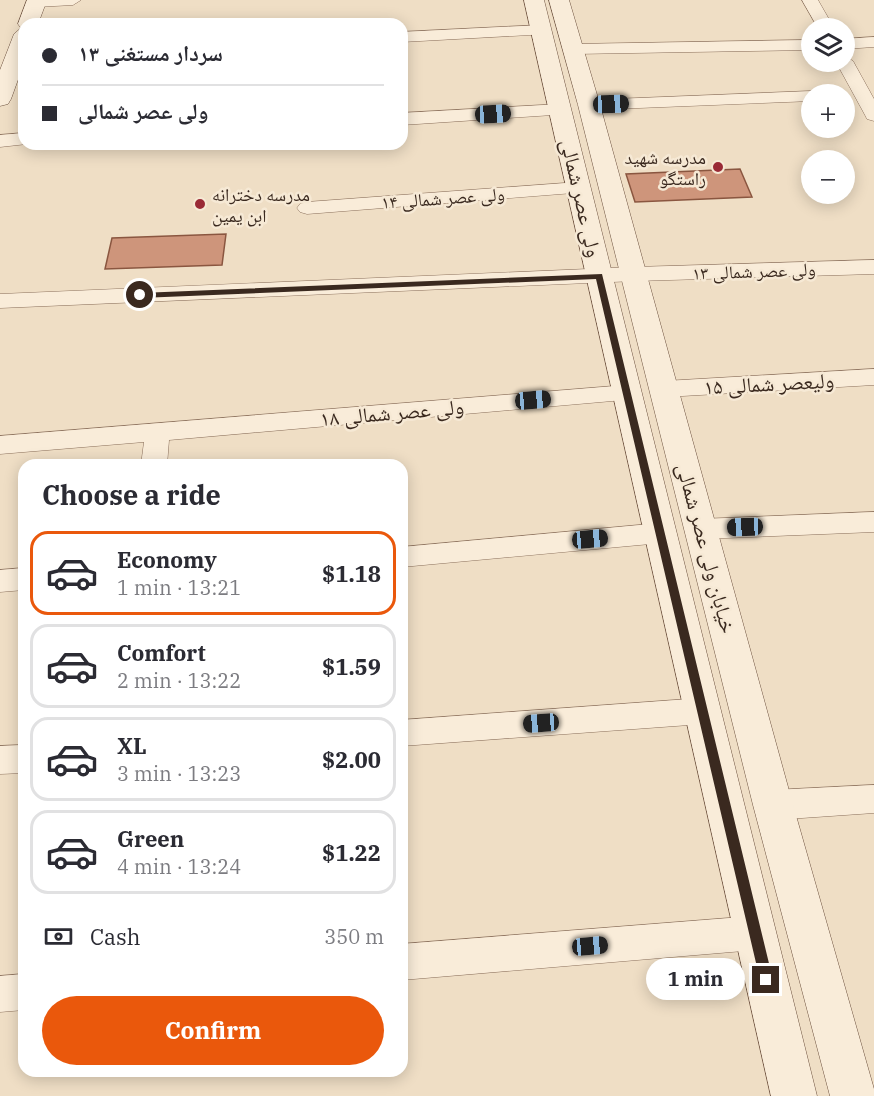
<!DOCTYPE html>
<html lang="en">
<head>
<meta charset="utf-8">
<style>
	:root { --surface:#fff; --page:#f2f2f3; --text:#2b2b33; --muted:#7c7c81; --line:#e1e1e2; --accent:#ea580c }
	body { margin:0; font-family:"IBM Plex Serif","Noto Naskh Arabic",serif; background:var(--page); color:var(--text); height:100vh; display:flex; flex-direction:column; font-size:22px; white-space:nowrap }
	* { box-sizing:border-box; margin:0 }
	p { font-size:20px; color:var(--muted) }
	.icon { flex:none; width:33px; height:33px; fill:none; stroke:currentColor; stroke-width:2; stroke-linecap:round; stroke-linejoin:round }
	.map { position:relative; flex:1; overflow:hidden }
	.side { position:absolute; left:18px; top:459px; width:390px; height:618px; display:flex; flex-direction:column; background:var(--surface); border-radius:18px; box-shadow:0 3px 15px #0003 }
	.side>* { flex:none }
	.hud { position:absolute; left:18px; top:18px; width:390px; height:132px; border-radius:18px; box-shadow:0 3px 15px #0003; display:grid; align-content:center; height:132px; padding:0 24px; background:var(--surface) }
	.fabs { position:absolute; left:801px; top:18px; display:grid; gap:12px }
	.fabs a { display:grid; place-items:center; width:54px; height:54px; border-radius:50%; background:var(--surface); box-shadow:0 3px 15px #0003; font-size:30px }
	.end { position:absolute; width:27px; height:27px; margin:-14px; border:8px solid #3a291f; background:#fff; box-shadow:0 0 0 3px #fff }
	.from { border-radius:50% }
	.bubble { position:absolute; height:42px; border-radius:21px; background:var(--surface); box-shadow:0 3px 15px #0003; font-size:20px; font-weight:700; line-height:42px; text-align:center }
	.car { position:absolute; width:18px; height:36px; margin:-18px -9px; border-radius:8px; box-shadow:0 0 4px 2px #0007; background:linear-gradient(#222 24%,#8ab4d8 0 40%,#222 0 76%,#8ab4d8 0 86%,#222 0) }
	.hud b { display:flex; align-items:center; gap:21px; height:57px; font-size:22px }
	.hud b+b { border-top:2px solid var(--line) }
	.hud i { width:15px; height:15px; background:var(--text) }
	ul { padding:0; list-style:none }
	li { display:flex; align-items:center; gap:18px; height:84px; margin:0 12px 9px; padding:0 12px; border:3px solid var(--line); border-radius:18px }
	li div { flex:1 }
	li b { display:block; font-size:22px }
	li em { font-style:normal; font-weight:700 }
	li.active { border-color:var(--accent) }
	li>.icon { width:54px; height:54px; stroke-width:1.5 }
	h2 { padding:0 24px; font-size:27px; line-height:72px }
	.pay { display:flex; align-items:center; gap:15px; height:66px; padding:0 24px; font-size:22px }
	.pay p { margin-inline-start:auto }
	.cta { display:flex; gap:12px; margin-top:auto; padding:12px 24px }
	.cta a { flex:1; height:69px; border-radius:36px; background:var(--accent); color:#fff; font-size:24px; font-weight:700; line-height:69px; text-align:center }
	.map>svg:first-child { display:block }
	.building { fill:#ce957b; stroke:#8a5640; stroke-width:1.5 }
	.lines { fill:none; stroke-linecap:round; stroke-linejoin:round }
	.street-casing { stroke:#8a6f5b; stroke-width:1 }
	.secondary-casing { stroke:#6c503e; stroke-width:1 }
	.street { fill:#f9ecd9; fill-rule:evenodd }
	.secondary { fill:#f9ecd9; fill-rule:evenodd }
	.route { fill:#3a291f }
	.poi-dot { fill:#9a2a36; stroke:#f6e9d5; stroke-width:2 }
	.labels { text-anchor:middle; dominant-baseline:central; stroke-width:5; stroke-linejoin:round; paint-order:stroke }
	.far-poi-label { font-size:18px; fill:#3a291f; stroke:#f6e9d5; text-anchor:end }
	.far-street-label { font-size:18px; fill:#3a291f; stroke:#f6e9d5 }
	.street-label { font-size:21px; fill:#3a291f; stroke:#f6e9d5 }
</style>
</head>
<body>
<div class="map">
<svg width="874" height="1096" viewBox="0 0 874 1096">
	<rect width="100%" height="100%" fill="#efdec5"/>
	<path class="building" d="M740 169 752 197 635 202 626 174Z
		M226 234 222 265 105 269 112 238Z"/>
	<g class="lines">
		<g class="street-casing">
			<path id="street" d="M29 0H81L73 5 36 7 30 5Z
				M802 0H818L834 28H818Z
				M542 25 550 30 548 34 402 42V32Z
				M874 37V47L844 49V39Z
				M812 40V50L574 54 568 53 565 49 568 45 574 44Z
				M844 56 853 61 874 99V121L867 119 865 115 836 62H844Z
				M812 91 820 94H812V101L589 110 583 109 580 105 583 101 589 100Z
				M561 104 568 106 570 110 568 114 402 125V113Z
				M24 133V144H27L0 147V135Z
				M579 182 586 184 589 188 586 192 307 214 300 212 297 208 300 204 307 202Z
				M874 260V274L635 281 0 308V294L635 267Z
				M874 369V385L665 397 657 395 653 389 657 383 665 381Z
				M627 385 635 387 639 393 635 399 169 440 167 465H141L144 442 0 454V436Z
				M874 512V532L701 539 692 536 688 529 692 522 701 519Z
				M661 523 670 526 674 533 670 540 661 543 402 567V547Z
				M24 568V590L0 592V570Z
				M703 698 714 702 718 711 714 720 703 724 402 746V720Z
				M24 745V773L0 774V746Z
				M874 785V813L773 820 762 815 757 805 762 795 773 790Z
				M755 916 767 921 772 933 767 945 755 950 402 980V944Z
				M24 974V1010L0 1012V976Z"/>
		</g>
		<g class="secondary-casing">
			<path id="secondary" d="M27 0H47L38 24H24V63L11 99 8 104 0 106V70L14 34 21 28 18 24Z
				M524 0H544L817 1096H771Z
				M549 0H569L600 105 793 805 874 1089V1096H830L753 805 578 105Z"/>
		</g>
		<use href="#street" class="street"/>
		<use href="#secondary" class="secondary"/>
	</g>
	<path class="route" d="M602 274 773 980 771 984 766 986 762 984 760 980 596 279 140 298 136 295 140 293Z"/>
	<g class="poi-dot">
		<circle cx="718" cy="167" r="6"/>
		<circle cx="200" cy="204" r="6"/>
	</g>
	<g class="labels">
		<g class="far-poi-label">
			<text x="706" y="157">مدرسه شهید<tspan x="706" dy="21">راستگو</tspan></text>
			<text x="212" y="194" text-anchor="start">مدرسه دخترانه<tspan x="212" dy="21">ابن یمین</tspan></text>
		</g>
		<g class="far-street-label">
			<text transform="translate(443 198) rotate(-4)">ولی عصر شمالی ۱۴</text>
			<text transform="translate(754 271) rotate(-2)">ولی عصر شمالی ۱۳</text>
		</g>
		<g class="street-label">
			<text transform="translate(582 198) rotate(77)">ولی عصر شمالی</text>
			<text transform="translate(769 383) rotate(-3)">ولیعصر شمالی ۱۵</text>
			<text transform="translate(392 412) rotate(-5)">ولی عصر شمالی ۱۸</text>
			<text transform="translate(707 548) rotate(75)">خیابان ولی عصر شمالی</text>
		</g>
	</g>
</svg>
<div class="fabs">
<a><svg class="icon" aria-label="layers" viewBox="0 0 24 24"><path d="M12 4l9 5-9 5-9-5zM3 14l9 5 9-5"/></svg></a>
<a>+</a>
<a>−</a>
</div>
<i class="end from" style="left:140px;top:295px"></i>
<i class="end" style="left:766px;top:980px"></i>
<div class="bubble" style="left:646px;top:958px;width:99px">1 min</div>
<i class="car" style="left:611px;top:104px;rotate:88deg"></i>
<i class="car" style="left:493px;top:114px;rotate:87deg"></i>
<i class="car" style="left:533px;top:400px;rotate:85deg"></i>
<i class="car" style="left:745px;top:527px;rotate:268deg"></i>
<i class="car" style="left:590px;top:539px;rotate:85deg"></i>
<i class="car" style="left:541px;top:723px;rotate:266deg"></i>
<i class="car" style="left:590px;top:946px;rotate:85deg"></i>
<div class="hud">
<b><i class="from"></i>سردار مستغنی ۱۳</b>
<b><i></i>ولی عصر شمالی</b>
</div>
<section class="side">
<h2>Choose a ride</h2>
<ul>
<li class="active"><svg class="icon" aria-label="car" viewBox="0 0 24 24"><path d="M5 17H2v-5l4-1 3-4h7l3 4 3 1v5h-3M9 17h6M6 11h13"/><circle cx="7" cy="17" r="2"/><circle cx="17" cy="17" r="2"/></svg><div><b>Economy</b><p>1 min · 13:21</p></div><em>$1.18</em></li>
<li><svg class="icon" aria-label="car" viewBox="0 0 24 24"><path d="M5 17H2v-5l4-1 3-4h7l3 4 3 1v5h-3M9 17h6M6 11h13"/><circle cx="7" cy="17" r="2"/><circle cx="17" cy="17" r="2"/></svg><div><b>Comfort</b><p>2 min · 13:22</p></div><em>$1.59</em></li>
<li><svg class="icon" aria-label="car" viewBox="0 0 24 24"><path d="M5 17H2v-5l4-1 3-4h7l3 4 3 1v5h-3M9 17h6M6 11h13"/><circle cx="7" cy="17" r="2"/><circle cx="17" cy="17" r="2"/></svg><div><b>XL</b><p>3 min · 13:23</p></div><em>$2.00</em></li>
<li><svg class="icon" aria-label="car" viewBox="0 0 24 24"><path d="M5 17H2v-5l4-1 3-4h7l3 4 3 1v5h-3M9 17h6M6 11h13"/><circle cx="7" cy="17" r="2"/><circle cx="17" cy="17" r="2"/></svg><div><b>Green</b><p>4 min · 13:24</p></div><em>$1.22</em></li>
</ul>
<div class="pay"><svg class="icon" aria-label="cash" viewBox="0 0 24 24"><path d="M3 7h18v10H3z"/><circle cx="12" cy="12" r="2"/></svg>Cash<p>350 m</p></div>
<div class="cta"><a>Confirm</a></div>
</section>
</div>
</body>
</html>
